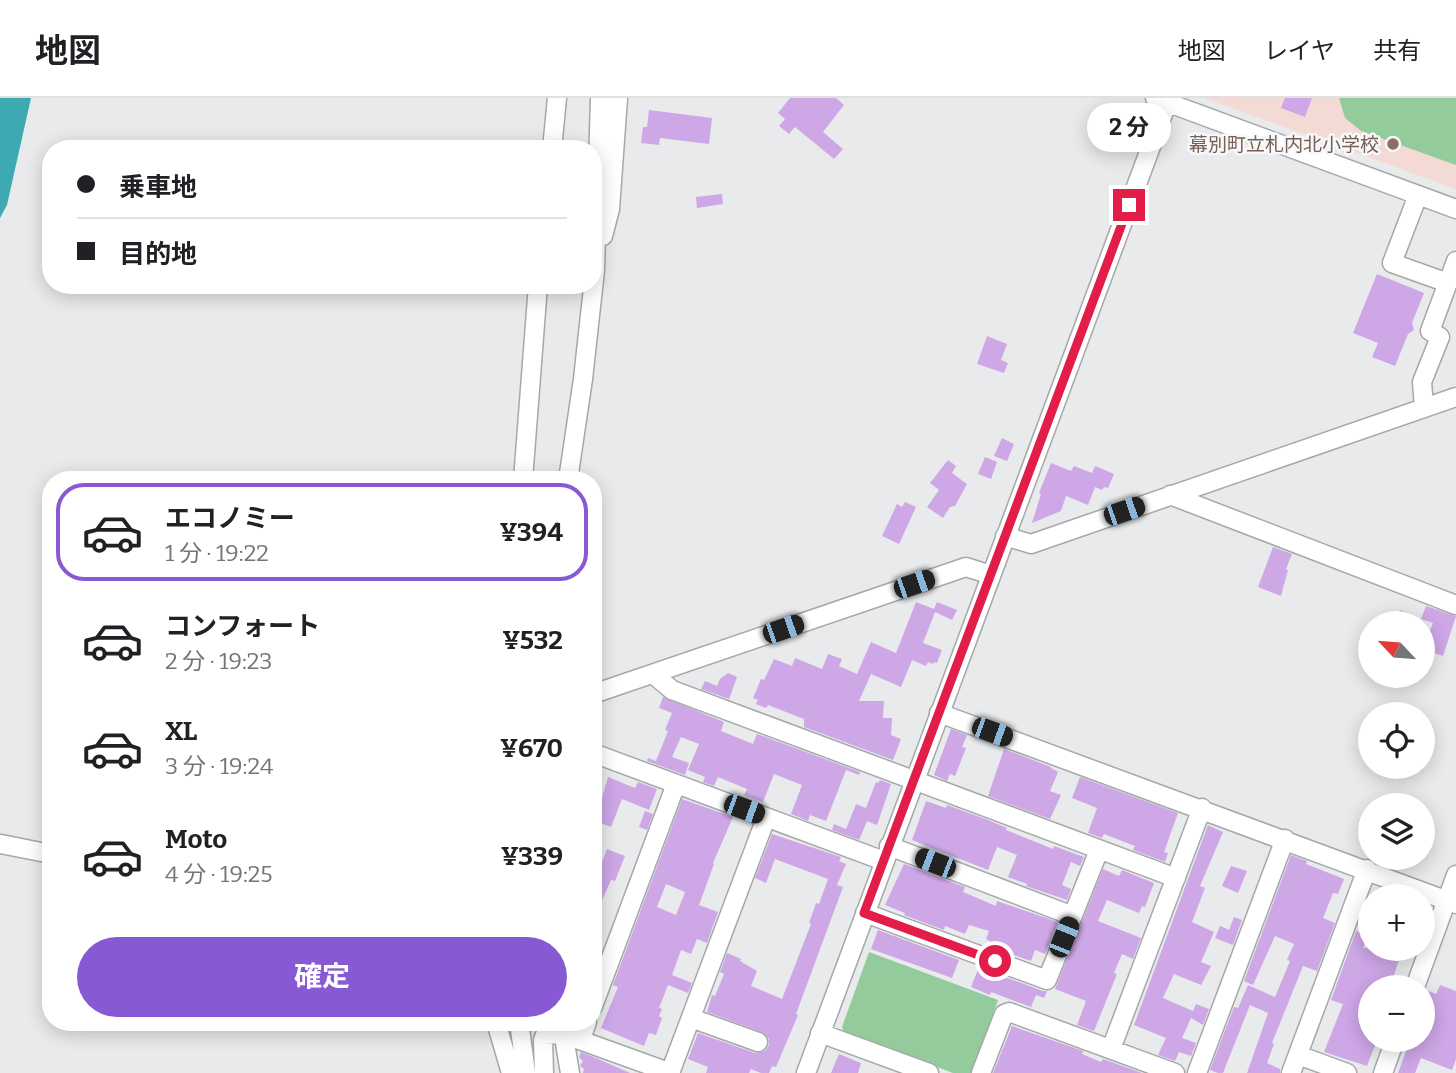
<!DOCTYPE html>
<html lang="ja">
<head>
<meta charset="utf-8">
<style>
	:root { --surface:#fff; --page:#f2f2f2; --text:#202124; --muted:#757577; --line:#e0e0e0; --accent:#8759d3 }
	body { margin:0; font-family:Bitter,"Noto Sans JP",serif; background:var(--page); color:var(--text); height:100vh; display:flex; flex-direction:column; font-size:26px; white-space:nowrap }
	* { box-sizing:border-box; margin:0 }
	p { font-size:23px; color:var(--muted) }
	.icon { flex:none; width:38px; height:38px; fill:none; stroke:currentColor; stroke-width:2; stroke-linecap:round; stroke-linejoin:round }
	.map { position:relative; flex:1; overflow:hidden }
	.drawer { position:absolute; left:42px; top:373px; width:560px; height:560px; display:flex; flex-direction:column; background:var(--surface); border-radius:28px; box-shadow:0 4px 18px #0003 }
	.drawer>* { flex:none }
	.banner { position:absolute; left:42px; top:42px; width:560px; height:154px; border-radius:28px; box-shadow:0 4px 18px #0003; display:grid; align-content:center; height:154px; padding:0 35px; background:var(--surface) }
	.needle { width:46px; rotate:296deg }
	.buttons { position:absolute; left:1358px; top:513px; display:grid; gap:14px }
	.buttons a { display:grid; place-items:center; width:77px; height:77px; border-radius:50%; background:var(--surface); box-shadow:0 4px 18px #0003; font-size:35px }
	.end { position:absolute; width:32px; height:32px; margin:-16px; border:9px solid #e11d48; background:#fff; box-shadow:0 0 0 4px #fff }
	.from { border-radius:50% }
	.bubble { position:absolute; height:49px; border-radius:24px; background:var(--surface); box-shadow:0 4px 18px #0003; font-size:23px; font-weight:700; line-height:49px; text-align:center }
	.car { position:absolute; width:21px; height:42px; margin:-21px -10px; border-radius:9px; box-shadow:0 0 5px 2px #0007; background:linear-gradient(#222 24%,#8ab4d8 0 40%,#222 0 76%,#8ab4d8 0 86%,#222 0) }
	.banner b { display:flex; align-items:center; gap:24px; height:66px; font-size:26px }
	.banner b+b { border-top:2px solid var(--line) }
	.banner i { width:18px; height:18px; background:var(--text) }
	ul { padding:12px 0 0; list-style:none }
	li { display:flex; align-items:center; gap:21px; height:98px; margin:0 14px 10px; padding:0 21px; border:4px solid transparent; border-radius:28px }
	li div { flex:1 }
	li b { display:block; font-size:26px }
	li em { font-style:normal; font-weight:700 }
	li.on { border-color:var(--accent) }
	li>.icon { width:63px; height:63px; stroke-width:1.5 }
	.action { display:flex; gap:14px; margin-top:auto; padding:14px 35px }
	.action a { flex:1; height:80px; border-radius:42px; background:var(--accent); color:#fff; font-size:28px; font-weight:700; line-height:80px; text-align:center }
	header { display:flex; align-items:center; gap:42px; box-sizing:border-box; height:98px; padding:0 35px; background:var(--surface); border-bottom:2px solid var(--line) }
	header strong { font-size:33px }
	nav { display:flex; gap:38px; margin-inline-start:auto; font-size:24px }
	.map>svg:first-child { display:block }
	.education { fill:#f4dad4 }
	.green { fill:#94cb9d }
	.water { fill:#3da9b3 }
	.building { fill:#cea7e7; fill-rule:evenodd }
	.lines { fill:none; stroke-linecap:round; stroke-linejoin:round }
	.minor-casing { stroke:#a5a7a8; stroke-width:21 }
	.minor { stroke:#fff; stroke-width:18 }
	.route { stroke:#e11d48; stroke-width:9 }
	.education-dot { fill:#8d6e63; stroke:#f6f8f9; stroke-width:2.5 }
	.labels { text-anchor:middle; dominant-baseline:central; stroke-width:5; stroke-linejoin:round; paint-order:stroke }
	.education-label { font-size:19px; fill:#785e54; stroke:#f6f8f9; text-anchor:end }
</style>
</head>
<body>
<header>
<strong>地図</strong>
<nav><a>地図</a><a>レイヤ</a><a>共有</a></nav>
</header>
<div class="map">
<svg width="1456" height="975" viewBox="0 0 1456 975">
	<rect width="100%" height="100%" fill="#e9eaec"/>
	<path class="education" d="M1204 0H1456V91Z"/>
	<path class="green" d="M1339 0H1456V67L1361 33 1345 20Z
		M869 854 998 902 972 975H953L844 934 842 929Z"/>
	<path class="water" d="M0 0H31L7 107 0 120Z"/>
	<path class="building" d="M790 0H836L844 7 823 34 843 51 834 61 795 29 789 36 779 28 785 21 778 15Z
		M1285 0H1312L1305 19 1281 10Z
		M649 12 712 20 709 46 660 40 659 47 641 45 643 29H647Z
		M722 96 723 106 697 110 696 99Z
		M1377 176 1424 195 1412 225 1414 232 1408 236 1395 268 1372 259 1378 245 1353 235Z
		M987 238 1007 246 1001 262 1008 265 1004 275 977 266Z
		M1002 340 1014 346 1007 363 994 358Z
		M985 359 997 364 991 381 978 376Z
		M948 362 956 368 952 375 967 386 955 408 950 409 943 420 927 409 939 392 930 385Z
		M1051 365 1071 373 1074 368 1092 375 1095 368 1114 376 1108 390 1104 389 1102 392 1095 389 1088 407 1066 398 1061 413 1032 425 1041 396 1039 395Z
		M905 404 916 409 899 446 882 438 897 406 902 409Z
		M1273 449 1292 456 1286 471 1288 472 1281 498 1258 489Z
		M916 504 934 511 937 504 957 512 952 522 935 514 923 545 942 552 937 565 934 564 933 566 928 564 926 568 912 562 901 589 871 576 859 603H884L883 620H892L891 637 901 641 893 662 804 629V621L768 607 766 610 756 606 758 602 753 600 761 581 764 582 774 561 792 568 795 560 822 571 828 556 842 561 839 568 857 576 871 544 896 555Z
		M1426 508 1456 518 1443 558 1423 551 1433 525 1421 521Z
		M1400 512 1412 516 1408 525H1395Z
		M728 575 737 579 729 601 701 591 705 583 717 588 720 581Z
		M663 599 724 624 721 633 753 646 757 636 860 674 859 677 846 672 826 723 810 717 808 723 791 716 802 687 774 676 763 704 744 697 747 691 718 679 714 688 703 684 705 679 688 672 699 646 681 639 672 659 689 665 685 677 647 663 648 660 656 663 668 633 665 632 672 615 659 610Z
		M951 631 967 637 962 649 966 650 955 678 950 676 947 683 934 677Z
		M1004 651 1051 669V670L1058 674 1050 693 1061 697 1050 721 988 698Z
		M608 679 635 690 638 684 657 691 649 712 622 701 611 729 595 723Z
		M1080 679 1178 715 1164 754 1168 755 1165 764 1133 752 1135 748 1104 736 1102 740 1088 735 1097 710 1072 700Z
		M880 682 891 686 877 727 867 723 859 742 832 732 834 726 846 731 856 706 866 710 876 684 878 685Z
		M682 701 733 719 713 765 714 766 699 807 718 814 707 845 697 841 691 856 681 852 672 877 692 885 688 895 668 887 659 910 662 911 659 918 662 920 656 937 649 935 644 948 601 930 618 889 613 887ZM666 786 685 794 676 817 657 809Z
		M926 703 946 710 947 707 988 722 1007 730 1006 732 1053 751 1054 748 1084 759 1080 768 1071 764 1062 787 1071 791 1067 802 1026 788 1027 786 1008 779 1017 757 997 749 988 772 912 742Z
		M645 713 653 716 647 732 639 729Z
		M1208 727 1223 734 1200 788 1205 790 1192 824 1214 834 1201 864 1211 868 1201 887 1174 876 1163 900 1193 913 1196 906 1209 911 1203 927 1191 920 1182 940 1196 945 1191 958 1179 954 1175 963 1158 957 1166 940 1134 927Z
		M772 736 841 759 839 763 846 766 837 787 843 789 796 916 798 917 776 969 772 968 769 975H761L751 971 749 975H706L708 969 688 961 698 935 755 955 765 953 769 947V941L762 934 707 914 712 897 715 898 724 876 720 874 727 855 741 861 740 863 757 873 751 888 782 901 811 826 809 825 816 805 819 806 828 781 775 761 766 785 755 780Z
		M607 751 625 758 615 783 611 782 593 823V776L597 777Z
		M1291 757 1307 763 1306 766 1344 781 1338 796 1333 795 1323 820 1335 825 1317 873 1303 868 1272 945 1274 946 1267 965 1280 971V975H1247L1268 915 1250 907 1223 975H1218L1210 972 1234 909 1238 910 1248 887 1275 899 1290 863 1287 862 1294 846 1275 838 1253 887 1244 883Z
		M904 766 965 789 963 794 996 808 997 803 1058 824 1045 856 1035 852 1031 863 1002 853 1003 851 989 846 990 843 986 841 989 833 969 827 965 836 945 828 944 832 904 817 905 815 885 807Z
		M1231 768 1247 773 1238 795 1222 788Z
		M1103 771 1119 778 1122 772 1154 785 1145 809 1142 808 1139 815 1107 802 1098 823 1141 840 1133 861 1122 856 1114 875 1117 876 1094 933 1077 927 1086 903 1055 891Z
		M1234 819 1242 822 1233 847 1215 840 1220 828 1229 832Z
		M878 832 959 862 952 880 871 851Z
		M1356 833 1368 838 1363 850H1379L1400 859 1390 889H1370V942H1375L1376 945 1367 968 1324 954 1343 906 1331 902Z
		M979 869 1043 893H1047L1044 900 1036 897 1031 909 991 894 990 897 971 889Z
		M1440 887 1456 893V961L1452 972 1421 960 1415 975H1398L1409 945 1412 946 1415 942H1423V924L1430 906 1425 904 1429 893 1436 896Z
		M1012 928 1083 953 1082 956 1101 964 1103 961 1142 975H993Z
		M581 954 596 960 630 975H583L584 971 580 968 583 963 579 959Z
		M839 956 861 965 858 975H831Z"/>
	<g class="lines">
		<g class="minor-casing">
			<path id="minor" d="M1155 0 1456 111
				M552 51 557 0
				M1418 97 1392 165 1448 185
				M603 138 610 111 618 0
				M1424 310 1422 284 1440 239 1430 233 1456 163
				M523 382 538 187
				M568 382 583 281 595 172 600 0
				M1170 397 1456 507
				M1005 438 1031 446 1456 299
				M653 576 672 592 1176 780
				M593 596 966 469 991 477
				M939 615 1456 806
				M593 655 884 763
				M1 746 51 756
				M889 748 1073 818
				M865 815 1047 882 1099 752
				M1415 889 1456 777
				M593 908 676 686
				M691 920 758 944
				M496 924 511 975
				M519 924 526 975
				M562 927 570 975
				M820 935 929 975
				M581 941 587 924
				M1111 951 1202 710
				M1298 957 1347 975
				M544 975 543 942 545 937 563 936 671 975
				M670 975 766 720
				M806 975 1169 0
				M981 975 1004 916 1009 914 1175 975
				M1197 975 1285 741
				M1291 975 1367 771
				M1383 975 1395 942"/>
		</g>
		<use href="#minor" class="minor"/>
	</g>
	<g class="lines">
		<path class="route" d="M995 863 864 815 1129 107"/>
	</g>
	<circle class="education-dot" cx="1393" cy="46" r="7"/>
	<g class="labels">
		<g class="education-label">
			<text x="1379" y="46">幕別町立札内北小学校</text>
		</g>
	</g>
</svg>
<div class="buttons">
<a><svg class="needle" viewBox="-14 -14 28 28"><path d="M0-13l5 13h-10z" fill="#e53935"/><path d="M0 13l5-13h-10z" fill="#757577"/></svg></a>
<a><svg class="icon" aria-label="locate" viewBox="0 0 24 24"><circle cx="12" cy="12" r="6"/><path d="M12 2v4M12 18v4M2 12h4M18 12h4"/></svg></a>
<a><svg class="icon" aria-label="layers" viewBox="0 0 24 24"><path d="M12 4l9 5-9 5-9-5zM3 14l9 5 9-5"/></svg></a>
<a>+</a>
<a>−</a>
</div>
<i class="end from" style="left:995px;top:863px"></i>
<i class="end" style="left:1129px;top:107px"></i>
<div class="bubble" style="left:1087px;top:5px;width:84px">2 分</div>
<i class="car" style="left:1124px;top:413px;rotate:71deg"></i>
<i class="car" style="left:914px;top:486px;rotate:71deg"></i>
<i class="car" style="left:783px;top:531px;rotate:71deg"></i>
<i class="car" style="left:992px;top:634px;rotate:110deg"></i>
<i class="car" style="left:744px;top:711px;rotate:110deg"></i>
<i class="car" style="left:935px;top:765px;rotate:291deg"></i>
<i class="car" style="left:1064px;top:839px;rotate:22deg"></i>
<div class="banner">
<b><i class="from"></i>乗車地</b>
<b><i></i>目的地</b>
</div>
<section class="drawer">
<ul>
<li class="on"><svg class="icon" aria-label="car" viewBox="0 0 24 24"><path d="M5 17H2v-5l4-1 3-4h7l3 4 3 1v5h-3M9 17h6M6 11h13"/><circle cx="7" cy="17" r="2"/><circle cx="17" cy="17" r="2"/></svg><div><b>エコノミー</b><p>1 分 · 19:22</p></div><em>¥394</em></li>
<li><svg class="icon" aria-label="car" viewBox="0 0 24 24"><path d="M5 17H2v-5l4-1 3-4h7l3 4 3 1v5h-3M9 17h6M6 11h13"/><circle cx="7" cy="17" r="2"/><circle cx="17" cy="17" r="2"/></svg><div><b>コンフォート</b><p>2 分 · 19:23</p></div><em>¥532</em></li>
<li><svg class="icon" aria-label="car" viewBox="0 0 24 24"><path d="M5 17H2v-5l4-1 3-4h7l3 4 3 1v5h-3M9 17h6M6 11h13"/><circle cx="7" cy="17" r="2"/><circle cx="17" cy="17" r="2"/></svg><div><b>XL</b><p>3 分 · 19:24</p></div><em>¥670</em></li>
<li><svg class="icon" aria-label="car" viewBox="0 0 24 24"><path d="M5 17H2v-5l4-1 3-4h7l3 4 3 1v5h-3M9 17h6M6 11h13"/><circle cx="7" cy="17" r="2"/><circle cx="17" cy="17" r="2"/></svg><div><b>Moto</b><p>4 分 · 19:25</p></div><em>¥339</em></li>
</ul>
<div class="action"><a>確定</a></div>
</section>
</div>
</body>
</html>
